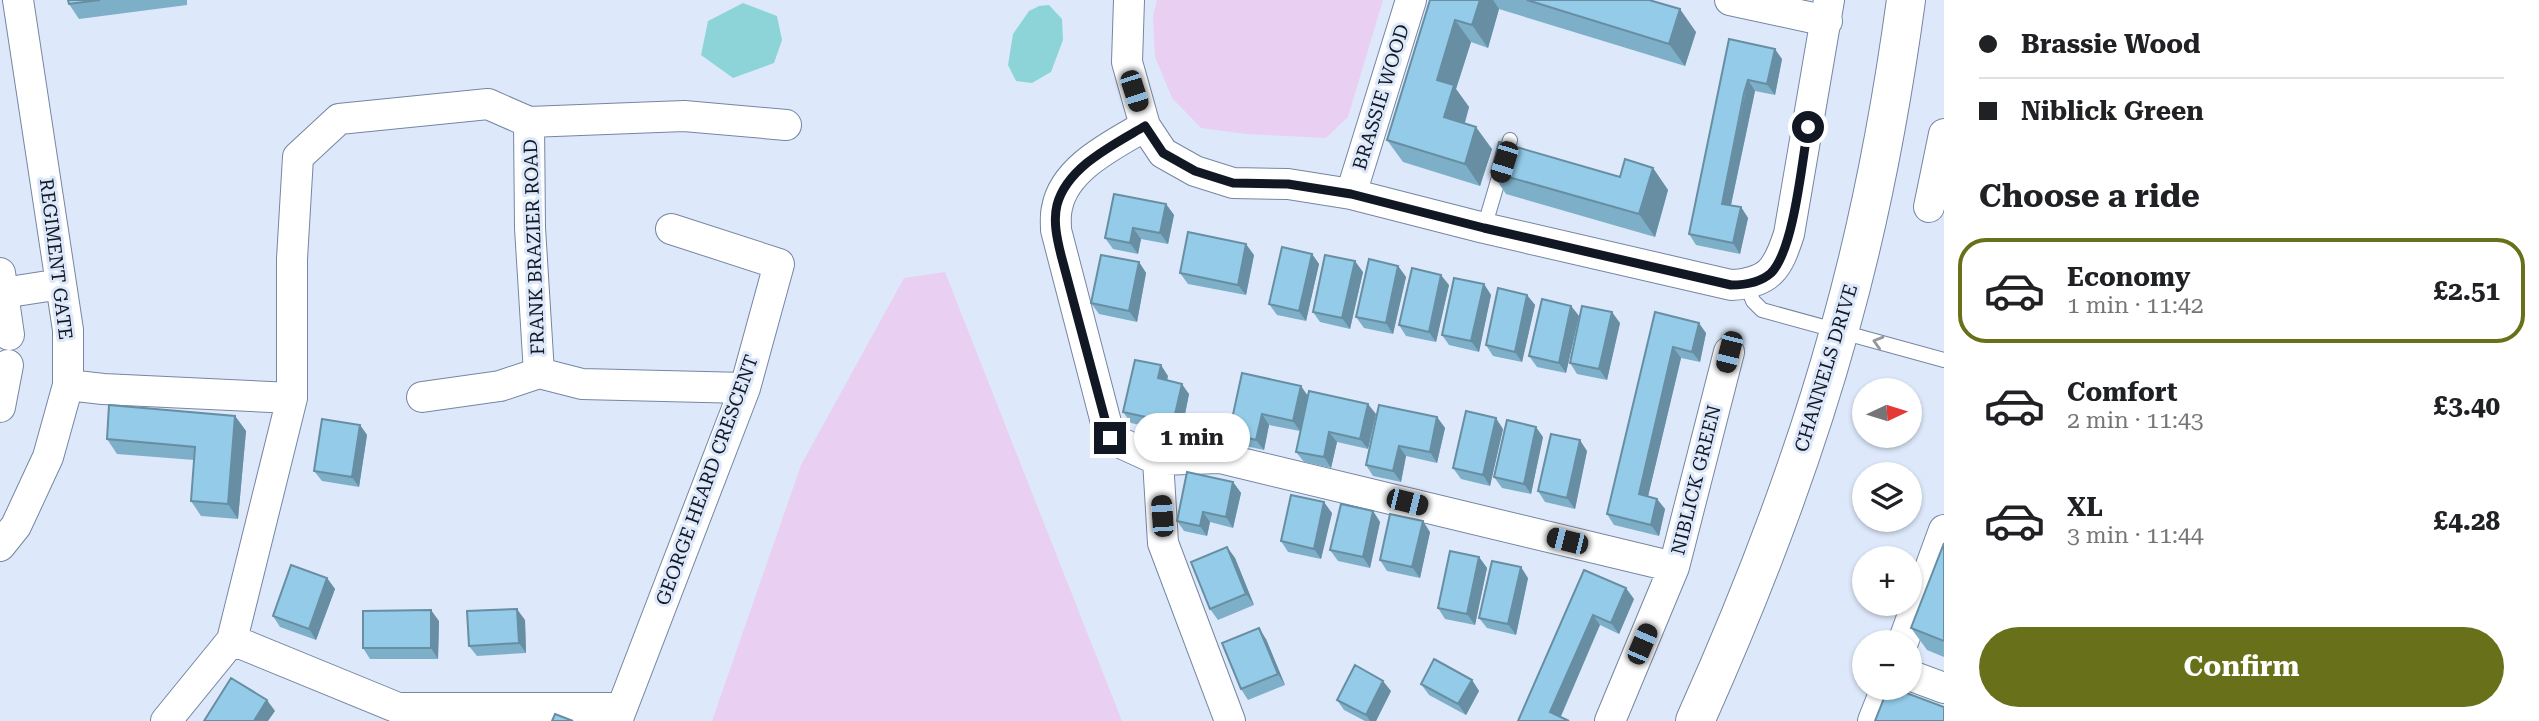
<!DOCTYPE html>
<html lang="en">
<head>
<meta charset="utf-8">
<style>
	:root { --surface:#fff; --page:#f6f6f6; --text:#202124; --muted:#757577; --line:#e0e0e0; --accent:#68711a }
	body { margin:0; font-family:"Roboto Serif",serif; background:var(--page); color:var(--text); height:100vh; display:flex; flex-direction:column; font-size:26px; white-space:nowrap }
	* { box-sizing:border-box; margin:0 }
	p { font-size:23px; color:var(--muted) }
	.icon { flex:none; width:38px; height:38px; fill:none; stroke:currentColor; stroke-width:2; stroke-linecap:round; stroke-linejoin:round }
	.map { position:relative; flex:1; overflow:hidden }
	.panel { display:flex; flex-direction:column; background:var(--surface); width:595px }
	.panel>* { flex:none }
	.guide { display:grid; align-content:center; height:154px; padding:0 35px; background:var(--surface) }
	.needle { width:46px; rotate:86deg }
	.fabs { position:absolute; left:1852px; top:378px; display:grid; gap:14px }
	.fabs a { display:grid; place-items:center; width:70px; height:70px; border-radius:50%; background:var(--surface); box-shadow:0 2px 5px #0004; font-size:35px }
	.end { position:absolute; width:32px; height:32px; margin:-16px; border:9px solid #121823; background:#fff; box-shadow:0 0 0 4px #fff }
	.from { border-radius:50% }
	.bubble { position:absolute; height:49px; border-radius:24px; background:var(--surface); box-shadow:0 2px 5px #0004; font-size:23px; font-weight:700; line-height:49px; text-align:center }
	.car { position:absolute; width:21px; height:42px; margin:-21px -10px; border-radius:9px; box-shadow:0 0 5px 2px #0007; background:linear-gradient(#222 24%,#8ab4d8 0 40%,#222 0 76%,#8ab4d8 0 86%,#222 0) }
	.guide b { display:flex; align-items:center; gap:24px; height:66px; font-size:26px }
	.guide b+b { border-top:2px solid var(--line) }
	.guide i { width:18px; height:18px; background:var(--text) }
	ul { padding:0; list-style:none }
	li { display:flex; align-items:center; gap:21px; height:105px; margin:0 14px 10px; padding:0 21px; border:4px solid transparent; border-radius:28px }
	li div { flex:1 }
	li b { display:block; font-size:26px }
	li em { font-style:normal; font-weight:700 }
	li.active { border-color:var(--accent) }
	li>.icon { width:63px; height:63px; stroke-width:1.5 }
	h2 { padding:0 35px; font-size:32px; line-height:84px }
	.primary-button { display:flex; gap:14px; margin-top:auto; padding:14px 35px }
	.primary-button a { flex:1; height:80px; border-radius:42px; background:var(--accent); color:#fff; font-size:28px; font-weight:700; line-height:80px; text-align:center }
	main { display:flex; flex:1; min-height:0 }
	.map>svg:first-child { display:block }
	.green { fill:#e9d0f2 }
	.water { fill:#8dd4d9 }
	.lines { fill:none; stroke-linecap:round; stroke-linejoin:round }
	.service-casing { stroke:#7586a2; stroke-width:16 }
	.minor-casing { stroke:#7586a2; stroke-width:32 }
	.trunk-casing { stroke:#7586a2; stroke-width:40 }
	.service { stroke:#fff; stroke-width:14 }
	.minor { stroke:#fff; stroke-width:30 }
	.trunk { stroke:#fff; stroke-width:38 }
	.wall { fill:#7eafc8 }
	.shaded-wall { fill:#678ea2 }
	.building { fill:#93cbe8; stroke:#678ea2; stroke-width:2 }
	.oneway { stroke:#94979c }
	.route { stroke:#121823; stroke-width:9 }
	.labels { text-anchor:middle; dominant-baseline:central; stroke-width:6; stroke-linejoin:round; paint-order:stroke }
	.street-label { font-size:19px; fill:#121823; stroke:#dde9fb }
</style>
</head>
<body>
<main>
<div class="map">
<svg width="1944" height="721" viewBox="0 0 1944 721">
	<rect width="100%" height="100%" fill="#dde9fb"/>
	<path class="green" d="M1157 0H1383L1348 117 1326 138 1245 134 1201 128 1172 98 1155 57 1153 16Z
		M945 272 1122 721H712L801 465 904 278Z"/>
	<path class="water" d="M743 3 777 16 782 40 774 63 733 78 701 55 708 21Z
		M1049 5 1062 19 1063 40 1051 72 1032 83 1016 81 1008 65 1013 34 1029 11 1039 6Z"/>
	<g class="lines">
		<g class="service-casing">
			<path id="service" d="M1484 228 1510 140
				M1747 285 1753 301 1762 310 1944 360"/>
		</g>
		<g class="minor-casing">
			<path id="minor" d="M1129 0 1127 62 1145 126 1163 153 1195 171 1233 183 1288 184 1351 194 1484 228 1731 285C1770 283 1778 268 1789 234L1829 0
				M1730 0 1827 21
				M529 122 530 228 539 373 582 384 745 388
				M1145 126C1113 145 1064 168 1057 208 1055 215 1056 223 1056 230L1110 438 1158 460 1163 543 1230 721
				M1351 194 1411 0
				M1929 207 1944 134
				M0 273 9 335
				M3 293 61 284
				M68 385 103 389 292 398
				M422 397 500 386 539 373
				M0 407 8 365
				M1158 460 1220 458 1674 567
				M0 546 16 526 48 457 68 385V330L18 0
				M232 640 398 708H621
				M1903 642 1944 530
				M1909 675 1944 688
				M166 721 232 640 292 398V259L298 157 339 119 488 104 529 122 684 116 786 125
				M617 721 745 388 779 264 671 229
				M1610 721 1674 567 1729 352
				M1873 721 1886 688"/>
		</g>
		<g class="trunk-casing">
			<path id="trunk" d="M1695 721C1752 594 1803 462 1840 328 1870 221 1891 110 1906 0"/>
		</g>
		<use href="#service" class="service"/>
		<use href="#minor" class="minor"/>
		<use href="#trunk" class="trunk"/>
	</g>
	<path class="wall" d="M68 0H187V5L79 19 69 4Z
		M1430 0H1649L1696 32 1685 66 1499 9 1488 48 1471 42 1456 89 1469 107 1465 123 1492 149 1480 186 1403 162 1387 140Z
		M1729 39 1782 59 1775 95 1755 91 1731 205 1741 207 1748 218 1740 254 1696 245 1689 234Z
		M1653 168 1668 190 1655 237 1506 194 1491 172 1620 177Z
		M1166 204 1174 215 1168 244 1141 239 1138 254 1113 249 1105 238Z
		M1312 254 1319 264 1306 321 1277 315 1269 304Z
		M1254 255 1246 295 1188 284 1180 273Z
		M1139 262 1146 273 1137 322 1099 314 1091 303Z
		M1398 266 1406 277 1393 334 1364 328 1356 317Z
		M1363 272 1350 329 1320 322 1313 312Z
		M1484 284 1491 295 1479 352 1449 345 1442 335Z
		M1449 285 1436 342 1406 336 1399 325Z
		M1527 295 1535 305 1522 362 1493 356 1486 345Z
		M1571 306 1579 316 1566 373 1537 367 1529 356Z
		M1655 312 1706 333 1700 362 1681 358 1648 496 1657 499 1665 509 1659 536 1614 525 1607 514Z
		M1620 323 1607 380 1577 374 1570 363Z
		M1168 376 1167 380 1189 394 1181 434 1131 423 1123 412Z
		M1301 386 1300 431 1269 425 1264 450 1236 444 1229 433Z
		M1309 391 1376 414 1368 449 1337 442 1331 468 1304 462 1296 452Z
		M235 416 246 431 238 519 201 516 191 501 194 460 117 454 107 439Z
		M1437 417 1445 428 1437 463 1406 456 1401 482 1373 476 1366 465Z
		M360 425 367 435 359 487 322 481 314 471Z
		M1503 429 1490 486 1461 479 1453 468Z
		M1543 437 1531 494 1502 488 1494 477Z
		M1587 451 1575 509 1545 502 1538 491Z
		M1233 482 1241 493 1233 528 1210 522 1207 536 1184 531 1177 521Z
		M1373 511 1380 522 1370 568 1338 561 1330 550Z
		M1332 513 1321 559 1288 552 1281 541Z
		M1430 532 1420 578 1387 571 1380 560Z
		M1944 543V657L1927 650 1911 628Z
		M1227 547 1235 558 1254 605 1218 620 1210 609Z
		M1479 557 1487 568 1475 625 1445 619 1438 608Z
		M1584 570 1634 599 1619 634 1600 625 1518 721Z
		M327 578 335 589 316 640 280 627 273 616Z
		M1528 578 1516 635 1487 628 1479 618Z
		M525 620 526 653 477 656 469 646Z
		M439 621 438 659H370L363 648Z
		M1266 639 1285 685 1248 700 1241 689Z
		M1472 680 1479 691 1466 715 1429 695 1421 684Z
		M1391 691 1376 721H1365L1344 710 1337 700Z"/>
	<path class="shaded-wall" d="M1480 0H1493L1499 9 1488 48 1472 25Z
		M1680 9 1696 32 1685 66 1669 44Z
		M1455 20 1471 42 1456 89 1469 107 1460 139 1444 117 1437 80Z
		M1775 49 1782 59 1775 95 1767 84Z
		M1748 80 1755 91 1729 214 1722 204Z
		M1476 127 1492 149 1480 186 1465 164Z
		M1653 168 1668 190 1655 237 1639 214Z
		M1166 204 1174 215 1168 244 1160 233Z
		M1741 207 1748 218 1740 254 1733 243Z
		M1133 228 1141 239 1138 254 1130 243Z
		M1246 244 1254 255 1246 295 1238 285Z
		M1312 254 1319 264 1306 321 1299 311Z
		M1355 261 1363 272 1350 329 1342 318Z
		M1139 262 1146 273 1137 322 1129 311Z
		M1398 266 1406 277 1393 334 1386 323Z
		M1441 275 1449 285 1436 342 1429 332Z
		M1484 284 1491 295 1479 352 1471 341Z
		M1527 295 1535 305 1522 362 1515 352Z
		M1571 306 1579 316 1566 373 1559 363Z
		M1612 312 1620 323 1607 380 1599 369Z
		M1699 323 1706 333 1700 362 1692 352Z
		M1673 347 1681 358 1646 505 1639 494Z
		M1161 365 1168 376 1165 389 1158 378Z
		M1182 384 1189 394 1181 434 1173 423Z
		M1301 386 1308 396 1300 431 1293 421Z
		M1368 404 1376 414 1368 449 1360 439Z
		M1262 414 1269 425 1264 450 1256 440Z
		M235 416 246 431 238 519 228 504Z
		M1437 417 1445 428 1437 463 1430 452Z
		M1496 418 1503 429 1490 486 1483 475Z
		M360 425 367 435 359 487 352 477Z
		M1536 427 1543 437 1531 494 1524 484Z
		M1329 432 1337 442 1331 468 1324 457Z
		M1580 440 1587 451 1575 509 1567 498Z
		M1399 446 1406 456 1401 482 1393 471Z
		M1233 482 1241 493 1233 528 1226 517Z
		M1657 499 1665 509 1659 536 1651 525Z
		M1324 502 1332 513 1321 559 1314 549Z
		M1373 511 1380 522 1370 568 1363 557Z
		M1203 512 1210 522 1207 536 1200 526Z
		M1423 521 1430 532 1420 578 1412 567Z
		M1227 547 1235 558 1254 605 1246 594Z
		M1479 557 1487 568 1475 625 1467 614Z
		M1521 567 1528 578 1516 635 1508 624Z
		M327 578 335 589 316 640 309 629Z
		M1626 588 1634 599 1619 634 1611 623Z
		M517 609 525 620 526 653 519 643Z
		M431 610 439 621 438 659 431 648Z
		M1593 615 1600 625 1559 721 1550 712Z
		M1259 628 1266 639 1285 685 1278 674Z
		M1472 680 1479 691 1466 715 1458 704Z
		M1383 681 1391 691 1376 721H1370L1366 715Z
		M267 700 275 711 268 721H254Z"/>
	<path class="building" d="M68 0H100L69 4Z
		M1430 0H1480L1472 25 1455 20 1437 80 1454 85 1444 117 1476 127 1465 164 1387 140Z
		M1527 0H1649L1680 9 1669 44Z
		M1729 39 1775 49 1767 84 1748 80 1744 93 1722 204 1741 207 1733 243 1689 234Z
		M1499 142 1620 177 1625 159 1653 168 1639 214 1491 172Z
		M1114 194 1166 204 1160 233 1133 228 1130 243 1105 238Z
		M1188 232 1246 244 1238 285 1180 273Z
		M1282 247 1312 254 1299 311 1269 304Z
		M1101 255 1139 262 1129 311 1091 303Z
		M1325 255 1355 261 1342 318 1313 312Z
		M1369 259 1398 266 1386 323 1356 317Z
		M1412 268 1441 275 1429 332 1399 325Z
		M1454 278 1484 284 1471 341 1442 335Z
		M1498 288 1527 295 1515 352 1486 345Z
		M1542 299 1571 306 1559 363 1529 356Z
		M1582 306 1612 312 1599 369 1570 363Z
		M1655 312 1699 323 1692 352 1673 347 1639 494 1657 499 1651 525 1607 514Z
		M1135 360 1161 365 1158 378 1182 384 1173 423 1123 412Z
		M1242 373 1301 386 1293 421 1262 414 1256 440 1229 433Z
		M1309 391 1368 404 1360 439 1329 432 1324 457 1296 452Z
		M109 405 235 416 228 504 191 501 195 447 107 439Z
		M1379 405 1437 417 1430 452 1399 446 1393 471 1366 465Z
		M1466 411 1496 418 1483 475 1453 468Z
		M322 419 360 425 352 477 314 471Z
		M1507 420 1536 427 1524 484 1494 477Z
		M1551 434 1580 440 1567 498 1538 491Z
		M1187 472 1233 482 1226 517 1203 512 1200 526 1177 521Z
		M1291 495 1324 502 1314 549 1281 541Z
		M1341 504 1373 511 1363 557 1330 550Z
		M1390 514 1423 521 1412 567 1380 560Z
		M1944 543V641L1911 628Z
		M1227 547 1246 594 1210 609 1191 562Z
		M1450 551 1479 557 1467 614 1438 608Z
		M1492 561 1521 567 1508 624 1479 618Z
		M291 565 327 578 309 629 273 616Z
		M1584 570 1626 588 1611 623 1593 615 1550 712 1569 721H1518Z
		M517 609 519 643 469 646 467 611Z
		M431 610V648H363V611Z
		M1259 628 1278 674 1241 689 1222 643Z
		M1434 659 1472 680 1458 704 1421 684Z
		M1355 665 1383 681 1366 715 1337 700Z
		M231 678 267 700 254 721H204Z
		M1888 688H1893L1944 707V721H1875Z
		M555 714 573 721H552Z"/>
	<defs><path id="oneway-chevron" d="M-2-3.5L2.5 0L-2 3.5" fill="none" stroke-width="1.6" stroke-linecap="round" stroke-linejoin="round" transform="scale(1.75)"/></defs>
	<use class="oneway" href="#oneway-chevron" transform="translate(1878 342) rotate(-164)"/>
	<g class="lines">
		<path class="route" d="M1110 438 1061 255C1057 239 1053 221 1057 205 1067 167 1113 145 1145 126L1163 153 1195 171 1233 183 1288 184 1351 194 1484 228 1731 285C1746 285 1760 283 1771 273 1794 250 1802 161 1808 127"/>
	</g>
	<g class="labels">
		<g class="street-label">
			<text transform="translate(1381 97) rotate(-73)">BRASSIE WOOD</text>
			<text transform="translate(534 247) rotate(-92)">FRANK BRAZIER ROAD</text>
			<text transform="translate(56 259) rotate(83)">REGIMENT GATE</text>
			<text transform="translate(1826 368) rotate(-73)">CHANNELS DRIVE</text>
			<text transform="translate(707 480) rotate(-70)">GEORGE HEARD CRESCENT</text>
			<text transform="translate(1696 480) rotate(-76)">NIBLICK GREEN</text>
		</g>
	</g>
</svg>
<div class="fabs">
<a><svg class="needle" viewBox="-14 -14 28 28"><path d="M0-13l5 13h-10z" fill="#e53935"/><path d="M0 13l5-13h-10z" fill="#757577"/></svg></a>
<a><svg class="icon" aria-label="layers" viewBox="0 0 24 24"><path d="M12 4l9 5-9 5-9-5zM3 14l9 5 9-5"/></svg></a>
<a>+</a>
<a>−</a>
</div>
<i class="end from" style="left:1808px;top:127px"></i>
<i class="end" style="left:1110px;top:438px"></i>
<div class="bubble" style="left:1134px;top:413px;width:116px">1 min</div>
<i class="car" style="left:1134px;top:91px;rotate:162deg"></i>
<i class="car" style="left:1504px;top:162px;rotate:197deg"></i>
<i class="car" style="left:1729px;top:352px;rotate:194deg"></i>
<i class="car" style="left:1407px;top:502px;rotate:104deg"></i>
<i class="car" style="left:1162px;top:516px;rotate:356deg"></i>
<i class="car" style="left:1567px;top:541px;rotate:284deg"></i>
<i class="car" style="left:1642px;top:644px;rotate:23deg"></i>
</div>
<section class="panel">
<div class="guide">
<b><i class="from"></i>Brassie Wood</b>
<b><i></i>Niblick Green</b>
</div>
<h2>Choose a ride</h2>
<ul>
<li class="active"><svg class="icon" aria-label="car" viewBox="0 0 24 24"><path d="M5 17H2v-5l4-1 3-4h7l3 4 3 1v5h-3M9 17h6M6 11h13"/><circle cx="7" cy="17" r="2"/><circle cx="17" cy="17" r="2"/></svg><div><b>Economy</b><p>1 min · 11:42</p></div><em>£2.51</em></li>
<li><svg class="icon" aria-label="car" viewBox="0 0 24 24"><path d="M5 17H2v-5l4-1 3-4h7l3 4 3 1v5h-3M9 17h6M6 11h13"/><circle cx="7" cy="17" r="2"/><circle cx="17" cy="17" r="2"/></svg><div><b>Comfort</b><p>2 min · 11:43</p></div><em>£3.40</em></li>
<li><svg class="icon" aria-label="car" viewBox="0 0 24 24"><path d="M5 17H2v-5l4-1 3-4h7l3 4 3 1v5h-3M9 17h6M6 11h13"/><circle cx="7" cy="17" r="2"/><circle cx="17" cy="17" r="2"/></svg><div><b>XL</b><p>3 min · 11:44</p></div><em>£4.28</em></li>
</ul>
<div class="primary-button"><a>Confirm</a></div>
</section>
</main>
</body>
</html>
